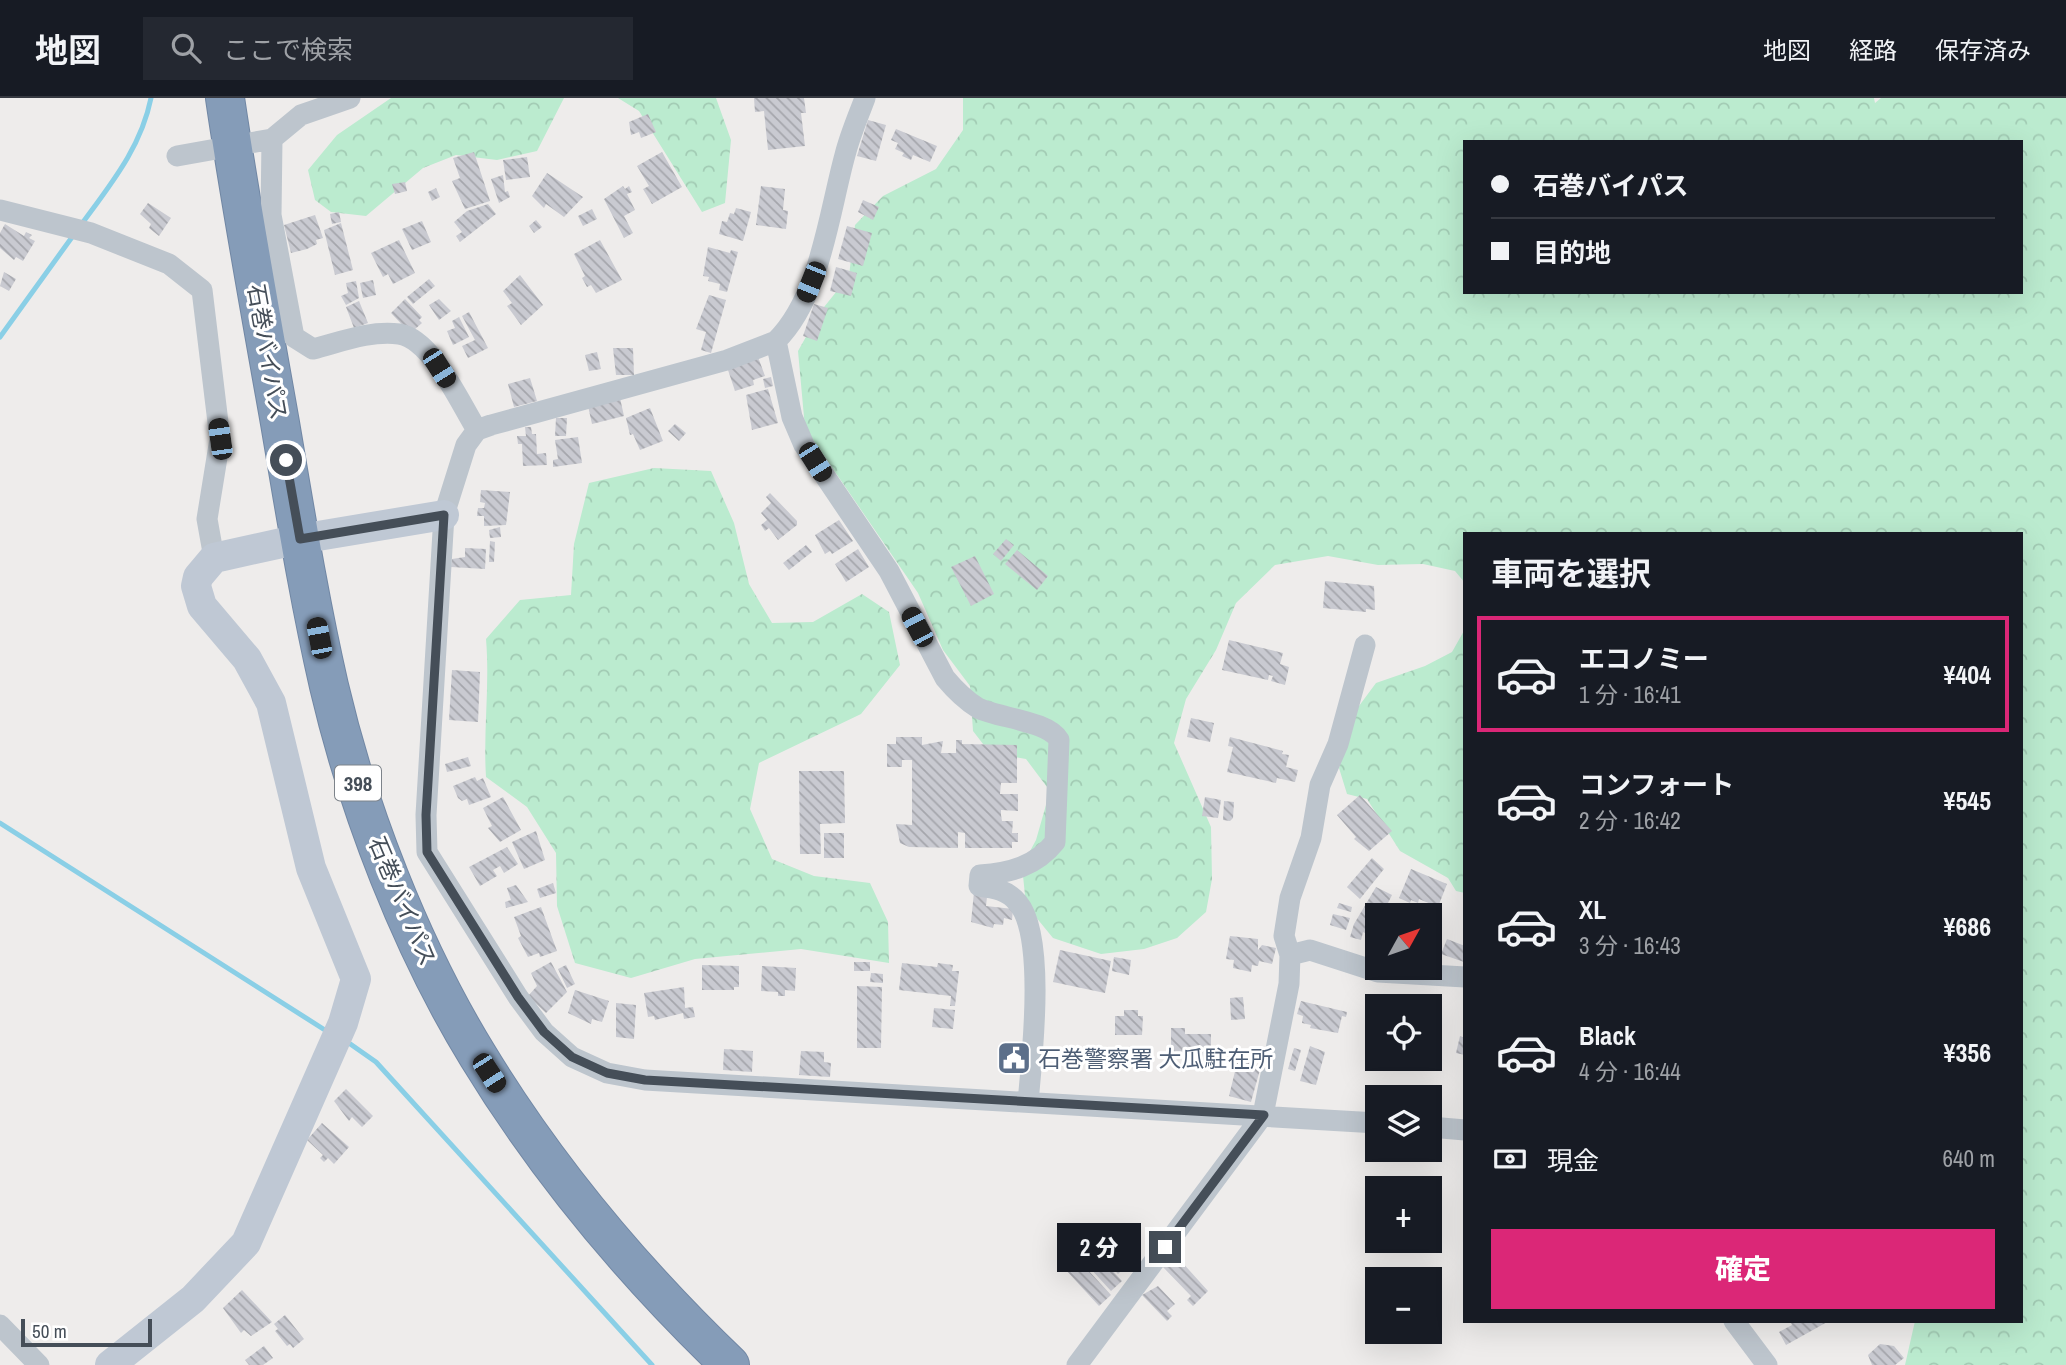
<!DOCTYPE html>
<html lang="ja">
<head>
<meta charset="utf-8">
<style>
	:root { --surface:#171b24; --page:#242831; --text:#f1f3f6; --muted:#9ea1a6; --line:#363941; --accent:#db2777 }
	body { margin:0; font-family:"Archivo Narrow","Noto Sans JP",sans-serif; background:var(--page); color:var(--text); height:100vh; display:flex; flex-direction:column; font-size:26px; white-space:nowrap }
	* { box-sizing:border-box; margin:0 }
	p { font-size:23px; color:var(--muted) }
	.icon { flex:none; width:38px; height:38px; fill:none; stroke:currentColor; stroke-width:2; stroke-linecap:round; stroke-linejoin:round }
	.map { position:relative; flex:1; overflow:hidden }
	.details { position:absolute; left:1463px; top:434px; width:560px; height:791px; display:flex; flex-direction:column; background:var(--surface); border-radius:0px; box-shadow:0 7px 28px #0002 }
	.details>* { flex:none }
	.hud { position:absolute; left:1463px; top:42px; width:560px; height:154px; border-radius:0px; box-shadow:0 7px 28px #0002; display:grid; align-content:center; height:154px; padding:0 28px; background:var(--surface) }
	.needle { width:46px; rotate:50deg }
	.tools { position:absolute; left:1365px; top:805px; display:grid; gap:14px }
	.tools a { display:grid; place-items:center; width:77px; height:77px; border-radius:0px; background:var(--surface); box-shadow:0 7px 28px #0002; font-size:35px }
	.scale { position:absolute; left:21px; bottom:18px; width:131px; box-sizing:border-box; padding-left:7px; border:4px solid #454e58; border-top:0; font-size:19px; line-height:24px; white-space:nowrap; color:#454e58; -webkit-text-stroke:5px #fff; paint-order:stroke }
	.end { position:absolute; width:32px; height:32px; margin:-16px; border:9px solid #454e58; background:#fff; box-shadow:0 0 0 4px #fff }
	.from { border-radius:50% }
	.bubble { position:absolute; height:49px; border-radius:0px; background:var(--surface); box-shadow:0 7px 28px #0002; font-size:23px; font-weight:800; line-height:49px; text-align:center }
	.car { position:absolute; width:21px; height:42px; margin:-21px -10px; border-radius:9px; box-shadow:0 0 5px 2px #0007; background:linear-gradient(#222 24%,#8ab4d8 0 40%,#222 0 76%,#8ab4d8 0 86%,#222 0) }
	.hud b { display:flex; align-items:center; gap:24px; height:66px; font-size:26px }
	.hud b+b { border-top:2px solid var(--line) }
	.hud i { width:18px; height:18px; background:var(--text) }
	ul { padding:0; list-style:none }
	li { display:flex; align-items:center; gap:21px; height:116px; margin:0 14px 10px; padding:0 14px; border:4px solid transparent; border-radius:0px }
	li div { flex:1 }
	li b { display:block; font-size:26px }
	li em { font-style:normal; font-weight:800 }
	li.on { border-color:var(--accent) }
	li>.icon { width:63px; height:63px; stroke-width:1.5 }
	h2 { padding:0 28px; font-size:32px; line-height:84px }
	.pay { display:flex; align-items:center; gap:18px; height:77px; padding:0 28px; font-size:26px }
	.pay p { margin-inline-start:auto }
	.action { display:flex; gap:14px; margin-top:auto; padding:14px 28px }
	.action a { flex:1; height:80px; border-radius:0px; background:var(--accent); color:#fff; font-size:28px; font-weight:800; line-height:80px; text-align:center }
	header { display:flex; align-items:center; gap:42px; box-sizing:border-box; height:98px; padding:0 35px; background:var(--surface); border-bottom:2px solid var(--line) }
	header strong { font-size:33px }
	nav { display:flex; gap:38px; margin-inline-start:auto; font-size:24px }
	.search { width:490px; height:63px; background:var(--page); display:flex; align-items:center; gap:18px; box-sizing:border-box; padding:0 24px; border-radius:0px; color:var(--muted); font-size:26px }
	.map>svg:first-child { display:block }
	.forest { fill:url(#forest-crowns); fill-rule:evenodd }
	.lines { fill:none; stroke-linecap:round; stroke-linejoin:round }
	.stream { stroke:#8acfe6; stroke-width:5 }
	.building { fill:url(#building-back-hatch) }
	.highway-casing { stroke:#7187a4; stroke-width:40 }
	.street { stroke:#bdc5cd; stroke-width:21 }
	.secondary { stroke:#bfc8d4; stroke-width:30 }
	.highway { stroke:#859cb8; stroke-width:38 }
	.route { stroke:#454e58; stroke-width:9 }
	.labels { text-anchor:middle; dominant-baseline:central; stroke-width:6; stroke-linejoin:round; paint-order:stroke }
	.shield { fill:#fff; stroke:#7d838a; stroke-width:2 }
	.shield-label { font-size:21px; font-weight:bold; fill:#454e58 }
	.street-label { font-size:23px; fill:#454e58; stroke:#fff }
	.service-label { font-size:23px; fill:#4e5e75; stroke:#fff; text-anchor:start }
</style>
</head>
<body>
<header>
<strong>地図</strong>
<div class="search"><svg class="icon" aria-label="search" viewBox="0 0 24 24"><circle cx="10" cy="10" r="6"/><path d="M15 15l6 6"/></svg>ここで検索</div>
<nav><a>地図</a><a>経路</a><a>保存済み</a></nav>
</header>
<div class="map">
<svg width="2066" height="1267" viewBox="0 0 2066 1267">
	<defs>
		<pattern id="forest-crowns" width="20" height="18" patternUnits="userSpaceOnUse" patternTransform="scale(1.75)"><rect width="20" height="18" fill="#bbebcf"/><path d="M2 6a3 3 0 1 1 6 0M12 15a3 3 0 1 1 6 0" fill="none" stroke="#a2cbb4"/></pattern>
		<pattern id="building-back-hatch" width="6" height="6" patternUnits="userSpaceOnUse" patternTransform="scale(1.75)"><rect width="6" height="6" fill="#c9cad1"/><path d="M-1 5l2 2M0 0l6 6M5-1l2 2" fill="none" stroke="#a5a6ac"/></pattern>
	</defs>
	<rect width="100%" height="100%" fill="#eeeceb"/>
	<path class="forest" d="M391 0H564L537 53 497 62 456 57 423 70 366 118 331 114 315 102 308 72 337 37Z
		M618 0H716L731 42 725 105 702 114 639 13Z
		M963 0H1874L1875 5 1881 0H2066V1267H1905L1915 1223H2021V436H1465V485L1455 473 1423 466 1378 467 1328 458 1275 467 1236 505 1216 552 1186 601 1174 645 1211 729 1212 781 1206 814 1177 840 1144 851 1101 856 1053 840 1026 807 1022 768 1036 742 1050 693 1026 661 990 655 973 633 970 588 943 552 918 495 805 330 798 253 820 214 849 178 855 127 883 98 936 71 963 32ZM1465 44H2021V194H1465Z
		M654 370 711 373 734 425 749 486 772 525 813 524 862 496 889 514 900 567 861 616 759 665 750 711 772 761 814 778 870 785 888 824 889 865 801 851 695 861 631 880 575 865 557 808 556 755 527 709 486 679C483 631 490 589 486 541L520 502 571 497 574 446 589 385Z
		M1465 531V795L1456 793 1448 780 1400 753 1367 701 1347 696 1339 670 1356 612 1376 585 1425 568 1452 554Z"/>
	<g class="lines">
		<path class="stream" d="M81 127C110 87 141 50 151 0
			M0 239 75 135
			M0 725 328 934
			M346 943 376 964 652 1267"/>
	</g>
	<path class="building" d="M754 0H804L806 15H801L805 48 768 52 764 13 755 14Z
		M648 16 656 34 641 40 639 34 631 37 629 24Z
		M868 22 886 27 876 63 857 58Z
		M896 31 937 48 930 64 913 57 911 62 902 58 904 55 895 51 898 45 891 42Z
		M474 54 490 103 465 111 452 83 460 80 453 60Z
		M662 54 682 89 652 106 643 91 649 88 637 68Z
		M527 59 530 79 506 82 503 62Z
		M547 75 583 99 564 119 546 106 544 110 532 98Z
		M503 77 505 94 508 93 510 99 499 105 491 81Z
		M405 84 407 93 395 96 392 86Z
		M623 88 625 91 629 88 632 94 627 96 635 112 624 118 633 135 624 140 604 101Z
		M761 88 785 91 783 112 788 113 786 131 756 127Z
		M436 90 440 99 432 103 428 94Z
		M863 102 879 109 873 122 858 114Z
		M148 105 171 120 159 138 149 130 151 126 140 116Z
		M488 106 496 116 460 144 456 138 462 134 454 124 467 113Z
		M736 110 751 114 743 143 719 136 722 123 727 124 730 115 734 116Z
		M592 111 597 121 583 128 578 118Z
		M339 114 341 124 332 126 330 116Z
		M315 117 323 140 316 142 317 146 307 151 291 155 284 127Z
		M536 122 542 129 534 135 529 128Z
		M422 123 431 144 412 152 402 131Z
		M341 125 353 172 335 177 324 132Z
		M5 126 24 138 26 134 32 137 29 140 35 143 23 163 16 159 14 162 0 150V135Z
		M847 128 872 135 863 168 838 161Z
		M399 142 415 175 393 186 388 176 383 179 371 155Z
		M600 142 622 182 596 195 591 187 587 189 582 180 585 178 574 156Z
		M708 149 730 155 731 152 738 154 727 194 719 192 720 186 708 183 709 179 703 178Z
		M836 169 857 175 851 198 830 193Z
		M4 174 16 181 9 193 0 188Z
		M520 177 543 207 521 227 507 208 512 205 503 193Z
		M429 181 435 188 413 206 407 199Z
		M373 182 376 197 363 200 360 185Z
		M356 183 359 200 346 207 341 198 348 195 346 185Z
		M709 197 726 202 711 255 701 252 706 234 696 231Z
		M405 201 422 219 419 222 422 225 414 232 408 233 391 215Z
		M439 201 451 213 439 222 429 207Z
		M359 203 368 225 354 230 346 209Z
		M814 206 828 210 817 243 803 238Z
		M469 214 488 250 468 260 462 248 475 242 462 218Z
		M459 219 469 239 453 247 447 233 455 230 452 223Z
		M613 250H633L634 277H616Z
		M597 254 601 271 589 273 585 257Z
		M758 259 765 278 753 282 754 287 735 293 727 269Z
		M771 279 773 288 765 290 763 281Z
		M530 280 537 303 514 309 508 286Z
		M768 291 778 325 752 332 746 297Z
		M620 300 624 318 592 326 588 308Z
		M650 310 663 343 640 352 633 336 630 337 626 320Z
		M556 320H567L566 338H555Z
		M675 326 686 335 679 343 668 333Z
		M525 329H531L532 336H536L537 356 546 355 547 367 523 368 522 346H518L517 338H526Z
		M578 339 582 365 553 369V362L558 361 555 342Z
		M481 392 510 394 506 427 484 428V418H477L478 410H484L485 405 480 404Z
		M770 395 797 423V427L778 442 769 430 765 433 761 427 767 422 761 415 771 405 766 399Z
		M839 422 853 443 832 456 830 453 825 456 815 437Z
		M500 429 501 439 490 440 489 432Z
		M1006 441 1014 447 1001 463 993 456Z
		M490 443 495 444 494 464H489Z
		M806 447 812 454 789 472 783 465Z
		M465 450 486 451 485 471 451 469 452 461 465 459Z
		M858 451 869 469 846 484 835 466Z
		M1017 452 1048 478 1037 492 1005 466Z
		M975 458 994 496 971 508 951 469Z
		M1325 483 1374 488 1375 512 1366 511V514L1323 510Z
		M1229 542 1283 555 1280 566 1289 569 1285 587 1271 583 1273 578 1269 577 1268 582 1222 572Z
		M452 572 480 574 478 624 449 622Z
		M1191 620 1214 625 1210 644 1187 639Z
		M896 639H922V647L943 643 941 655H956V642H962V646L1017 647V685H1001L1000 696H1018V713L1001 712V717L1002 723H1013L1012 735H1018V744H1012V750H965V735L958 734V750L909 749 900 745 896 726 912 727V662H902V669H887V646H896Z
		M1230 639 1283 653 1282 656 1289 657 1286 669 1298 672 1295 684 1277 680 1276 685 1227 674 1233 649 1228 648Z
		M468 659 471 668 447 674 445 666Z
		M799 673H844L845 725 820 726 821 756H800Z
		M475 679 477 683 483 680 491 699 469 707 467 701 462 703 458 700 453 688Z
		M1360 697 1392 733 1369 753 1354 741 1356 739 1337 717Z
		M503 699 521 732 500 744 488 730 492 728 483 710Z
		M1205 699 1221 702 1218 720 1202 718Z
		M1224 703 1234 704 1233 720 1230 723 1223 722Z
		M536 733 545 762 524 771 512 744Z
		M824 735H844V760H824Z
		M507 749 518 766 504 775 500 768 493 772 497 778 480 788 469 769Z
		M1372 760 1384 771 1360 801 1347 789Z
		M1411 771 1447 786 1438 809 1419 801 1418 805 1411 802 1410 805 1399 800Z
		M553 785 556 795 540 800 537 791Z
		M516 787 528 804 506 810 505 804 511 802 507 790Z
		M1376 789 1392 797 1382 817H1377L1374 834 1369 837 1363 834 1361 842 1350 839 1354 826Z
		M974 794 987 799 986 808 1013 811 1012 822 1004 820 1003 827 994 826 993 830 971 824Z
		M1339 805 1352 809 1351 814 1337 810Z
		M541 809 557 853 540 859 539 855 528 859 518 840 521 838 514 819Z
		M1333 816 1350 820 1346 832 1330 827Z
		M1230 838 1258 841V852L1262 847 1276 850 1272 866 1259 863 1258 868 1252 867 1251 874 1233 870 1234 862 1226 861Z
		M1447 841 1465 848 1464 864 1441 856Z
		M1060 852 1111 863 1105 895 1053 884Z
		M1114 859 1131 862 1129 877 1112 873Z
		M551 864 567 894 546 915 528 898 537 888 531 875Z
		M854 864H870V873H854Z
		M902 865 937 869 938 865 953 867 952 873H959L955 908H950L951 898 899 892Z
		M566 867 575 886 567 890 558 871Z
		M702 867 739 868V889H734V892H702Z
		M762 868 796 870 795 893 785 892V898H778V894L761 893Z
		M871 875 883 876V885L870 884Z
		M857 888 882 889 881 950H857Z
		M684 889 685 910 693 909 695 919 684 921 683 915 655 922 654 918 648 919 644 895Z
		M575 892 609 903 602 924 592 921 591 926 568 915Z
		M1243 899 1245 921 1231 922 1230 900Z
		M1301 903 1347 914 1346 919 1342 918 1338 935 1310 930 1311 927 1302 925 1303 918 1297 916Z
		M616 905 636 907 634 941 616 939Z
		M934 910 955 912 953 931 932 929Z
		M1124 912H1138V918H1143L1142 937H1115V918H1124Z
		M1171 930H1185V936H1211V967H1197V962H1191V957H1171Z
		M1460 938 1465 940V957L1456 955Z
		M1310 948 1325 954 1316 987 1300 983Z
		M1294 950 1301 952 1295 973 1288 971Z
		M724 951 753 953 752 974 723 972Z
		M801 953 824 954V964L831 965 830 979 799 977Z
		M1238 961 1261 968 1251 1004 1229 998Z
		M346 991 373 1018 362 1029 352 1019 349 1023 334 1003Z
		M322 1025 349 1049 334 1066 328 1060 324 1064 320 1060 323 1057 307 1042Z
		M1089 1147 1122 1183 1111 1193 1078 1157Z
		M1132 1147 1140 1156 1118 1176 1110 1167Z
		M1171 1152 1208 1193 1193 1208 1187 1202 1191 1198 1161 1167Z
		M1076 1159 1111 1197 1099 1208 1064 1170Z
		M1158 1188 1175 1206 1167 1213 1172 1218 1167 1223 1142 1197Z
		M242 1192 272 1224 251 1238 244 1232 241 1235 223 1210Z
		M285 1217 304 1241 293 1250 290 1246 287 1248 275 1233 278 1231 274 1226Z
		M1790 1223H1829L1786 1247 1779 1234 1792 1227Z
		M1880 1246 1894 1248 1904 1260 1895 1267H1872L1868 1257Z
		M264 1248 273 1260 263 1267H249L245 1262Z"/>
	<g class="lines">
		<g class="highway-casing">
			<path id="highway" d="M225 0C241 109 261 217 280 325 295 413 309 501 329 588 358 712 411 849 478 958 548 1073 633 1174 730 1267"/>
		</g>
		<path class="street" d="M865 0C858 19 850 37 845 57 829 115 820 200 776 243L792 319 804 347 889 473 945 580C955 592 965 602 978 610 998 620 1049 623 1059 642L1055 744C1036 768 1010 775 980 777L979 788C994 790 1008 792 1018 805 1046 838 1032 960 1028 1004
			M272 41 271 117 294 239 313 251C340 244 371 232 399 236 432 241 460 305 477 332
			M177 58 272 41 301 17 350 0
			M0 112 91 135 169 166 202 192 220 341 207 421 214 460
			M776 243 727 262 491 327 477 332 466 347 444 417 426 717 427 754 518 899 544 934 572 959 607 975 645 982 1377 1025
			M1290 857 1310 852 1378 874 1465 879
			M1430 1029 1465 1032
			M1734 1223 1767 1267
			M0 1227 39 1267
			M1077 1267 1263 1017 1289 886 1290 857 1284 838 1290 800 1311 740 1320 687 1338 646 1365 547"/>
		<path class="secondary" d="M110 1267 193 1201 246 1145 343 925 356 881 311 770 271 605 247 561 202 508 196 488 198 479 214 460 300 441 444 417"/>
		<use href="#highway" class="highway"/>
	</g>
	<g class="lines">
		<path class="route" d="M286 362 300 441 444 417 426 717 427 754 518 899 544 934 572 959 607 975 645 982 1264 1017 1165 1149"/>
	</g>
	<defs>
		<g id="civic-square" transform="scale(1.75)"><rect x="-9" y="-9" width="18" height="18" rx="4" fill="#5c6f8a" stroke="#fff"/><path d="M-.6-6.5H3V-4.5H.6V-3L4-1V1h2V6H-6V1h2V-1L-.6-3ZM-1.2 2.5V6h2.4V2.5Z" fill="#fff"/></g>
	</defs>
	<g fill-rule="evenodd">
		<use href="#civic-square" x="1014" y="960"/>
	</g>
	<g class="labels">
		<rect class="shield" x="335" y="667.5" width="46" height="35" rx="5"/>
		<g class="shield-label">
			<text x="358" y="685">398</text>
		</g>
		<g class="street-label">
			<text transform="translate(268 254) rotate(80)">石巻バイパス</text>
			<text transform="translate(403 803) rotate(67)">石巻バイパス</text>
		</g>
		<g class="service-label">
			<text x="1038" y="960">石巻警察署 大瓜駐在所</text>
		</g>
	</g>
</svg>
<div class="tools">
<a><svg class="needle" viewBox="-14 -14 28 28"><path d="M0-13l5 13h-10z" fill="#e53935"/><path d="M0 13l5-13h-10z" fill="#9ea1a6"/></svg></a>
<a><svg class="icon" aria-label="locate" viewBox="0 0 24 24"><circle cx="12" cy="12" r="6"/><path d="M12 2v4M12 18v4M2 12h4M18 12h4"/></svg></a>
<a><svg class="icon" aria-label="layers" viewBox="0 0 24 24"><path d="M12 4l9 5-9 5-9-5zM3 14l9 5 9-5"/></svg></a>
<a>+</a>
<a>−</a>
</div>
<div class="scale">50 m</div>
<i class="end from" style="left:286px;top:362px"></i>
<i class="end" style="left:1165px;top:1149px"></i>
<div class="bubble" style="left:1057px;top:1125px;width:84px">2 分</div>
<i class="car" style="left:811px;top:184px;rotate:202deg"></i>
<i class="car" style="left:439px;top:270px;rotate:148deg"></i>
<i class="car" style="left:220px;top:341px;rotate:352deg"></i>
<i class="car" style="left:815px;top:364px;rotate:148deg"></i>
<i class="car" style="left:917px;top:529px;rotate:332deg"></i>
<i class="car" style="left:319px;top:540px;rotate:349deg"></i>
<i class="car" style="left:489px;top:975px;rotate:147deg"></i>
<div class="hud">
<b><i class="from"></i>石巻バイパス</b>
<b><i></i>目的地</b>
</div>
<section class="details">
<h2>車両を選択</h2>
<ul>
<li class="on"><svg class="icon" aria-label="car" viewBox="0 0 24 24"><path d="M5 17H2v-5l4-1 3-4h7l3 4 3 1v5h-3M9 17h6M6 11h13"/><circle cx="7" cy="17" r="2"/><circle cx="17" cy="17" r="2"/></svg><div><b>エコノミー</b><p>1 分 · 16:41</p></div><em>¥404</em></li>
<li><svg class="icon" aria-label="car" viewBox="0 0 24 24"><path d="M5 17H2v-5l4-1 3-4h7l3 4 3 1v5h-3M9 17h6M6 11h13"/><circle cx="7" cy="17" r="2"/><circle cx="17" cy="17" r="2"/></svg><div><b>コンフォート</b><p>2 分 · 16:42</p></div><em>¥545</em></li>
<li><svg class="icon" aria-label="car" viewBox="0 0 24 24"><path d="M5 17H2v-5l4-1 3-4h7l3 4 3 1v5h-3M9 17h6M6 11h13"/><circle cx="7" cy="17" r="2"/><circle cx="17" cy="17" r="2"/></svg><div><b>XL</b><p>3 分 · 16:43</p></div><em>¥686</em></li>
<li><svg class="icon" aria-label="car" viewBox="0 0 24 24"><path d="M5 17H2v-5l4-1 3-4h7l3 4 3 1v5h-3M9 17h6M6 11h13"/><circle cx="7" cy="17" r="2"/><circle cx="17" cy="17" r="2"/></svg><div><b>Black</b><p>4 分 · 16:44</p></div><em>¥356</em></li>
</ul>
<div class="pay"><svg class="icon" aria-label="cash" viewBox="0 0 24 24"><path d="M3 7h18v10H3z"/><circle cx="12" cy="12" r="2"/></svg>現金<p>640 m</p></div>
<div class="action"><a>確定</a></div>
</section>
</div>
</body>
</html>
